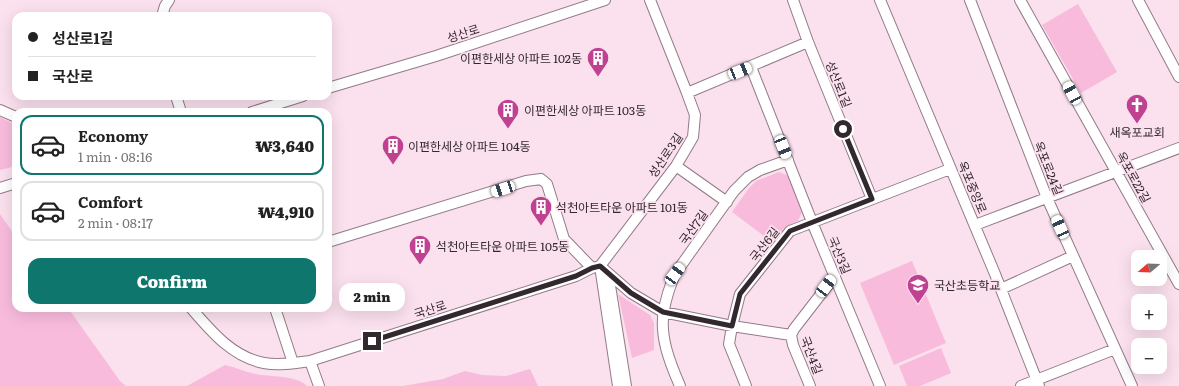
<!DOCTYPE html>
<html lang="en">
<head>
<meta charset="utf-8">
<style>
	:root { --surface:#fff; --page:#f6f6f6; --text:#222; --muted:#767676; --line:#e0e0e0; --accent:#0f766e }
	body { margin:0; font-family:Literata,"Noto Sans KR",serif; background:var(--page); color:var(--text); height:100vh; display:flex; flex-direction:column; font-size:15px; white-space:nowrap }
	* { box-sizing:border-box; margin:0 }
	p { font-size:13px; color:var(--muted) }
	.icon { flex:none; width:22px; height:22px; fill:none; stroke:currentColor; stroke-width:2; stroke-linecap:round; stroke-linejoin:round }
	.map { position:relative; flex:1; overflow:hidden }
	.panel { position:absolute; left:12px; top:108px; width:320px; height:204px; display:flex; flex-direction:column; background:var(--surface); border-radius:12px; box-shadow:0 4px 16px #0002 }
	.panel>* { flex:none }
	.guide { position:absolute; left:12px; top:12px; width:320px; height:88px; border-radius:12px; box-shadow:0 4px 16px #0002; display:grid; align-content:center; height:88px; padding:0 16px; background:var(--surface) }
	.needle { width:26px; rotate:251deg }
	.tools { position:absolute; left:1131px; top:250px; display:grid; gap:8px }
	.tools a { display:grid; place-items:center; width:36px; height:36px; border-radius:8px; background:var(--surface); box-shadow:0 4px 16px #0002; font-size:20px }
	.end { position:absolute; width:18px; height:18px; margin:-9px; border:5px solid #32282e; background:#fff; box-shadow:0 0 0 2px #fff }
	.from { border-radius:50% }
	.bubble { position:absolute; height:28px; border-radius:12px; background:var(--surface); box-shadow:0 4px 16px #0002; font-size:13px; font-weight:800; line-height:28px; text-align:center }
	.car { position:absolute; width:12px; height:24px; margin:-12px -6px; border-radius:5px; box-shadow:0 0 3px 1px #0007; background:linear-gradient(#fff 24%,#345 0 40%,#fff 0 76%,#345 0 86%,#fff 0) }
	.guide b { display:flex; align-items:center; gap:14px; height:38px; font-size:15px }
	.guide b+b { border-top:1px solid var(--line) }
	.guide i { width:10px; height:10px; background:var(--text) }
	ul { padding:7px 0 0; list-style:none }
	li { display:flex; align-items:center; gap:12px; height:60px; margin:0 8px 6px; padding:0 8px; border:2px solid var(--line); border-radius:12px }
	li div { flex:1 }
	li b { display:block; font-size:15px }
	li em { font-style:normal; font-weight:800 }
	li.current { border-color:var(--accent) }
	li>.icon { width:36px; height:36px; stroke-width:1.5 }
	.action { display:flex; gap:8px; margin-top:auto; padding:8px 16px }
	.action a { flex:1; height:46px; border-radius:12px; background:var(--accent); color:#fff; font-size:16px; font-weight:800; line-height:46px; text-align:center }
	.map>svg:first-child { display:block }
	.green { fill:#f8bbdc }
	.lines { fill:none; stroke-linecap:round; stroke-linejoin:round }
	.minor-casing { stroke:#927b87; stroke-width:12 }
	.minor { stroke:#fff; stroke-width:10 }
	.route { stroke:#32282e; stroke-width:5 }
	.labels { text-anchor:middle; dominant-baseline:central; stroke-width:3.5; stroke-linejoin:round; paint-order:stroke }
	.street-label { font-size:12px; fill:#32282e; stroke:#fbe0ee }
	.poi-label { font-size:12px; fill:#32282e; stroke:#fbe0ee; text-anchor:start }
</style>
</head>
<body>
<div class="map">
<svg width="1179" height="386" viewBox="0 0 1179 386">
	<rect width="100%" height="100%" fill="#fbe0ee"/>
	<path class="green" d="M1078 4 1117 72 1081 93 1042 25Z
		M0 117 16 125V166L0 170Z
		M779 172 789 176 802 212 798 221 785 227 772 242 732 212 749 188 756 181Z
		M0 214 16 237V308H68L120 381 126 386H0Z
		M912 261 946 343 894 365 860 283Z
		M618 294 650 315 654 323V350L632 358Z
		M941 348 951 373 920 386H907L899 366Z
		M225 365C235 367 245 372 255 374 271 377 296 375 307 386H187Z
		M530 369 538 386H403L443 379 465 371 482 375 506 376Z"/>
	<g class="lines">
		<g class="minor-casing">
			<path id="minor" d="M793 0 808 42 872 199
				M880 0 995 274 1039 386
				M970 0 1047 198 1132 386
				M1020 0 1179 284
				M1138 0 1179 77
				M162 16 165 6 169 0
				M751 67 812 222 880 386
				M328 88 436 56 605 0
				M687 93 808 42
				M176 96 181 112
				M0 110 16 117
				M252 112 303 96
				M676 166 727 202
				M0 188 16 183
				M975 225 1179 148
				M328 242 526 181 541 179 547 184 564 239 592 268
				M600 266 676 166 693 137 695 115 687 93 650 0
				M600 266 631 293 663 312 732 326 791 335
				M600 266 618 386
				M608 273 626 386
				M1001 289 1073 256
				M191 308C211 331 232 357 264 363 279 366 296 363 310 361L576 276 592 268 600 266
				M275 308 293 363
				M310 361 319 386
				M680 386C670 363 659 336 664 310 666 298 670 286 675 274L734 191 748 177 760 170 788 160
				M746 386 729 344 732 326 740 294 790 231 950 169
				M810 386 793 345 791 335 794 329 835 276
				M1021 386 1115 349"/>
		</g>
		<use href="#minor" class="minor"/>
	</g>
	<g class="lines">
		<path class="route" d="M372 341 576 276 592 268 600 266 631 293 663 312 732 326 740 294 790 231 872 199 843 129"/>
	</g>
	<defs>
		<g id="building-pin" transform="scale(1.15)"><path d="M0 17L-7.5 6A9.5 9.5 0 1 1 7.5 6Z" fill="#bf4291" stroke="#fbe0ee"/><path d="M-4-6H4V6H1V3H-1V6H-4ZM-2.5-4.3h1.7v1.8h-1.7ZM.8-4.3h1.7v1.8H.8ZM-2.5-1h1.7V.8h-1.7ZM.8-1h1.7V.8H.8Z" fill="#fff"/></g>
		<g id="church-pin" transform="scale(1.15)"><path d="M0 17L-7.5 6A9.5 9.5 0 1 1 7.5 6Z" fill="#bf4291" stroke="#fbe0ee"/><path d="M-1.2-6h2.4v3.5h3.3v2.4h-3.3V6h-2.4V-.1h-3.3v-2.4h3.3Z" fill="#fff"/></g>
		<g id="school-pin" transform="scale(1.15)"><path d="M0 17L-7.5 6A9.5 9.5 0 1 1 7.5 6Z" fill="#bf4291" stroke="#fbe0ee"/><path d="M0-5L7-2L0 1L-7-2ZM-4 1L0 2.5L4 1V4Q0 6-4 4Z" fill="#fff"/></g>
	</defs>
	<g fill-rule="evenodd">
		<use href="#building-pin" x="598" y="58"/>
		<use href="#church-pin" x="1137" y="105"/>
		<use href="#building-pin" x="508" y="110"/>
		<use href="#building-pin" x="393" y="146"/>
		<use href="#building-pin" x="541" y="207"/>
		<use href="#building-pin" x="420" y="246"/>
		<use href="#school-pin" x="918" y="285"/>
	</g>
	<g class="labels">
		<g class="street-label">
			<text transform="translate(463 33) rotate(-18)">성산로</text>
			<text transform="translate(839 84) rotate(68)">성산로1길</text>
			<text transform="translate(665 155) rotate(-56)">성산로3길</text>
			<text transform="translate(1049 168) rotate(68)">옥포로24길</text>
			<text transform="translate(1134 177) rotate(61)">옥포로22길</text>
			<text transform="translate(973 187) rotate(67)">옥포중앙로</text>
			<text transform="translate(693 227) rotate(-54)">국산7길</text>
			<text transform="translate(764 244) rotate(-52)">국산6길</text>
			<text transform="translate(840 255) rotate(67)">국산3길</text>
			<text transform="translate(430 309) rotate(-18)">국산로</text>
			<text transform="translate(812 355) rotate(69)">국산4길</text>
		</g>
		<g class="poi-label">
			<text x="582" y="58" text-anchor="end">이편한세상 아파트 102동</text>
			<text x="524" y="110">이편한세상 아파트 103동</text>
			<text x="1137" y="132" text-anchor="middle">새옥포교회</text>
			<text x="408" y="146">이편한세상 아파트 104동</text>
			<text x="556" y="207">석천아트타운 아파트 101동</text>
			<text x="436" y="246">석천아트타운 아파트 105동</text>
			<text x="934" y="285">국산초등학교</text>
		</g>
	</g>
</svg>
<div class="tools">
<a><svg class="needle" viewBox="-14 -14 28 28"><path d="M0-13l5 13h-10z" fill="#e53935"/><path d="M0 13l5-13h-10z" fill="#767676"/></svg></a>
<a>+</a>
<a>−</a>
</div>
<i class="end from" style="left:843px;top:129px"></i>
<i class="end" style="left:372px;top:341px"></i>
<div class="bubble" style="left:339px;top:283px;width:66px">2 min</div>
<i class="car" style="left:740px;top:71px;rotate:68deg"></i>
<i class="car" style="left:1072px;top:93px;rotate:331deg"></i>
<i class="car" style="left:783px;top:147px;rotate:158deg"></i>
<i class="car" style="left:503px;top:189px;rotate:252deg"></i>
<i class="car" style="left:1060px;top:227px;rotate:336deg"></i>
<i class="car" style="left:675px;top:274px;rotate:36deg"></i>
<i class="car" style="left:826px;top:286px;rotate:37deg"></i>
<div class="guide">
<b><i class="from"></i>성산로1길</b>
<b><i></i>국산로</b>
</div>
<section class="panel">
<ul>
<li class="current"><svg class="icon" aria-label="car" viewBox="0 0 24 24"><path d="M5 17H2v-5l4-1 3-4h7l3 4 3 1v5h-3M9 17h6M6 11h13"/><circle cx="7" cy="17" r="2"/><circle cx="17" cy="17" r="2"/></svg><div><b>Economy</b><p>1 min · 08:16</p></div><em>₩3,640</em></li>
<li><svg class="icon" aria-label="car" viewBox="0 0 24 24"><path d="M5 17H2v-5l4-1 3-4h7l3 4 3 1v5h-3M9 17h6M6 11h13"/><circle cx="7" cy="17" r="2"/><circle cx="17" cy="17" r="2"/></svg><div><b>Comfort</b><p>2 min · 08:17</p></div><em>₩4,910</em></li>
</ul>
<div class="action"><a>Confirm</a></div>
</section>
</div>
</body>
</html>
